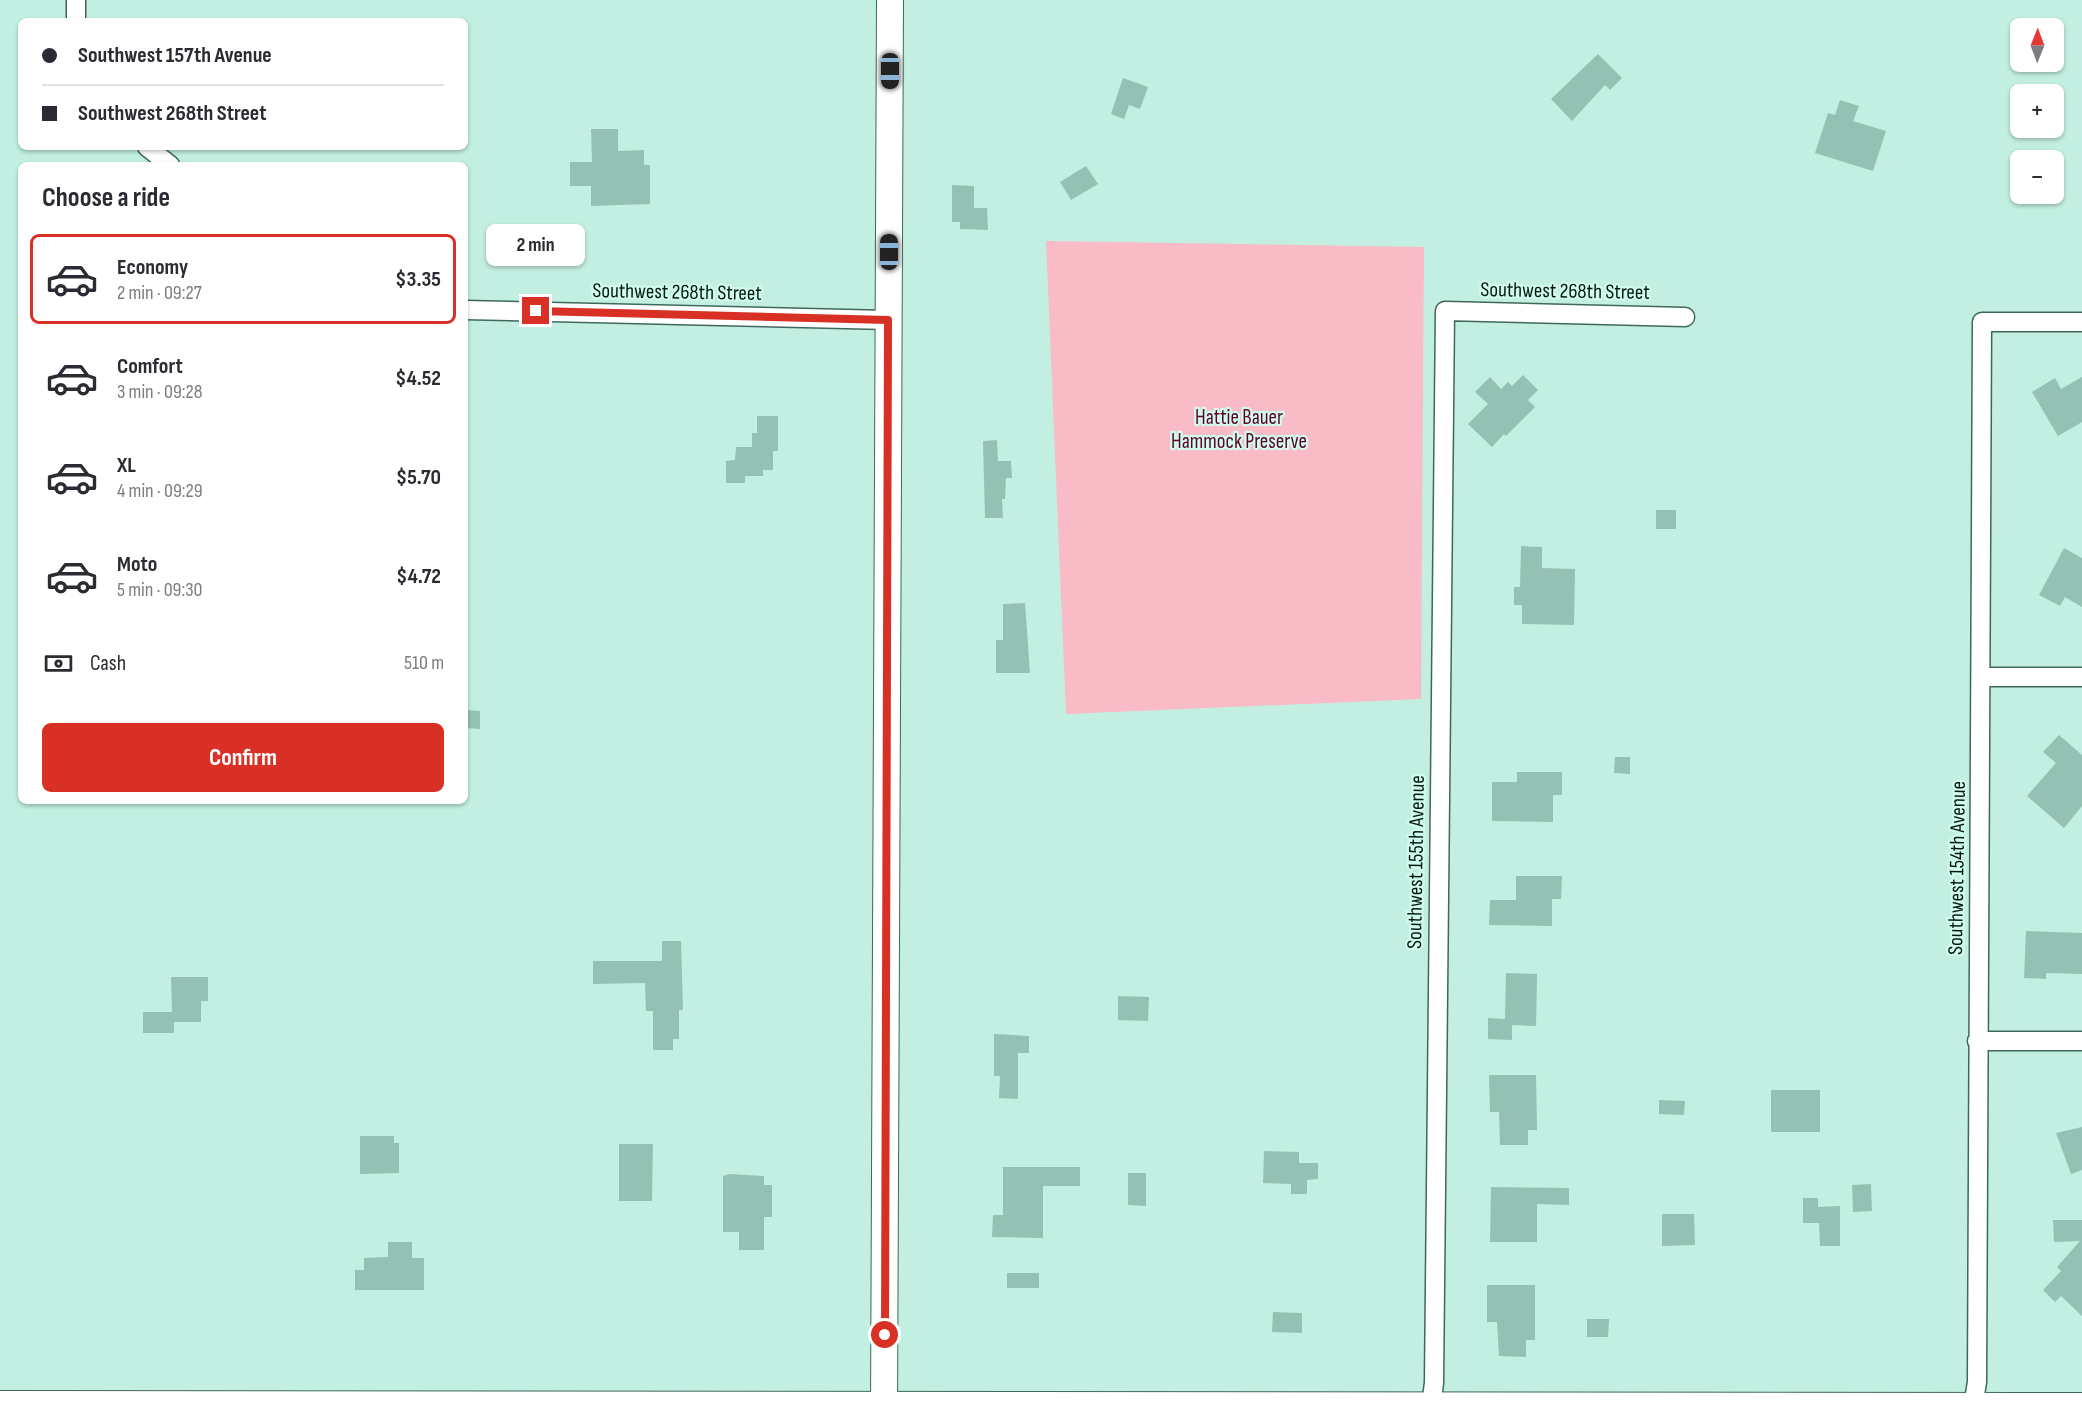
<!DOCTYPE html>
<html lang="en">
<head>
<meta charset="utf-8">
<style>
	:root { --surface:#fff; --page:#f7f7f7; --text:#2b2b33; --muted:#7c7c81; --line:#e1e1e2; --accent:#d93025 }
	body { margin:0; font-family:"Sofia Sans Condensed",sans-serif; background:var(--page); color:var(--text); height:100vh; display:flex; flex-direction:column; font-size:22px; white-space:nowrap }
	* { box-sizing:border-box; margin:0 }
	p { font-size:20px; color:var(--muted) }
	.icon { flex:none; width:33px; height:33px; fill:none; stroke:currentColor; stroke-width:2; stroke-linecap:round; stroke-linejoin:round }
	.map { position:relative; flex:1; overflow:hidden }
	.panel { position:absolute; left:18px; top:162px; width:450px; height:642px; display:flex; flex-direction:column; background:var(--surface); border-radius:9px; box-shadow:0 2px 4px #0004 }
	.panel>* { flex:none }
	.top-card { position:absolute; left:18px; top:18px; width:450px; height:132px; border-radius:9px; box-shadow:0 2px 4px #0004; display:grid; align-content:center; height:132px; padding:0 24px; background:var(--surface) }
	.needle { width:39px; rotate:1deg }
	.fabs { position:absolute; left:2010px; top:18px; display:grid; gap:12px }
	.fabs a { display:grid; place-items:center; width:54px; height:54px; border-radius:9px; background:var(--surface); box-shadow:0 2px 4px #0004; font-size:30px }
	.end { position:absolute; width:27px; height:27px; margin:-14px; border:8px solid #d93025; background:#fff; box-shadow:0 0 0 3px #fff }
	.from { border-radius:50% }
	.bubble { position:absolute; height:42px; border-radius:9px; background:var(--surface); box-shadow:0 2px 4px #0004; font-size:20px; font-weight:700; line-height:42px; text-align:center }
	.car { position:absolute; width:18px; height:36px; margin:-18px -9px; border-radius:8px; box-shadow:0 0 4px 2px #0007; background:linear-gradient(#222 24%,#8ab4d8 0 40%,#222 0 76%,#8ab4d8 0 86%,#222 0) }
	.top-card b { display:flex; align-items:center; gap:21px; height:57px; font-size:22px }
	.top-card b+b { border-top:2px solid var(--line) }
	.top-card i { width:15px; height:15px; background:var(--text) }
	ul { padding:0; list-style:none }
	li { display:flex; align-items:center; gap:18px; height:90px; margin:0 12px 9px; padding:0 12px; border:3px solid transparent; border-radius:9px }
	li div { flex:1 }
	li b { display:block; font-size:22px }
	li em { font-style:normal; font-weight:700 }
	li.current { border-color:var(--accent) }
	li>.icon { width:54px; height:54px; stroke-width:1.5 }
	h2 { padding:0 24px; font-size:27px; line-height:72px }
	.pay { display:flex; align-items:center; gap:15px; height:66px; padding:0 24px; font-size:22px }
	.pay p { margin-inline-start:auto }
	.primary-button { display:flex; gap:12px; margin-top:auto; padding:12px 24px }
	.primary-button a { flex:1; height:69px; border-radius:9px; background:var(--accent); color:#fff; font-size:24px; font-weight:700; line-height:69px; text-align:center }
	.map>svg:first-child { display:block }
	.green { fill:#f9bcc6 }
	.building { fill:#95c1b4 }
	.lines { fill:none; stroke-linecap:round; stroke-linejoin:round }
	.street-casing { stroke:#3f685c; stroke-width:21 }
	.secondary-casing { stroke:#3f685c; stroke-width:28 }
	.street { stroke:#fff; stroke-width:18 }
	.secondary { stroke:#fff; stroke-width:26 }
	.route { stroke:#d93025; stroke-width:8 }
	.labels { text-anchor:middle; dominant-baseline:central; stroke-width:4.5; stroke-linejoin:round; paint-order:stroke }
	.street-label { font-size:21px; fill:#071713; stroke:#cffcee }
	.park-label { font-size:21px; fill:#5f0024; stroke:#cffcee }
</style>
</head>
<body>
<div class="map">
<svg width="2082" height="1413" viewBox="0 0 2082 1413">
	<rect width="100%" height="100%" fill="#c2efe1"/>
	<path class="green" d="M1046 241 1424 247 1421 699 1066 714Z"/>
	<path class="building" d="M1598 54 1622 78 1610 90 1605 85 1572 121 1551 99Z
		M1123 78 1148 87 1140 109 1129 105 1124 119 1111 114Z
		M1840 100 1859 106 1853 121 1886 131 1873 171 1815 153 1828 113 1835 115Z
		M591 129H618V151L644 150V165H650V204L591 206V186H570V162H592Z
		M1086 166 1098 184 1071 200 1060 182Z
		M952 185 974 186V208H987L988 230 960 229V222H952Z
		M1523 375 1538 390 1528 400 1535 407 1506 436 1504 434 1492 447 1468 424 1488 404 1475 392 1490 377 1501 389 1508 382 1512 386Z
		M2082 377V422L2058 436 2032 392 2055 378 2061 389Z
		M757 416H778V451H773V470H763V476H745V483H726V461L735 460 736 447H752V433H757Z
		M997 440 998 461H1011L1012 478H1006L1005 499H1002L1003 518H985L983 441Z
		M1656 510H1676V529H1656Z
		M1521 546 1542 547V568L1575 569 1574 625 1522 624V605H1514V587H1520Z
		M2064 548 2082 558V607L2065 597 2060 606 2039 595Z
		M1025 603 1030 673H996V640H1003V604Z
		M465 710 480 711V729L465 728Z
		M2059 735 2082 755V806L2064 828 2027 796 2056 763 2043 752Z
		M1615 757H1630V774L1614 773Z
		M1517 772H1562V795H1553V822L1492 821V782H1517Z
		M1516 876H1562L1561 899H1552V926L1489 925 1490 900H1516Z
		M2026 931 2082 933V974L2046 973V979L2024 978Z
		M662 941H681L683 1010H679V1039H673V1050H653V1011H646L645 983 593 984V961H662Z
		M1506 973 1537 974 1536 1026 1512 1025V1040L1488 1039V1018L1505 1019Z
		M171 977H208V1001H201V1022H174V1033H143V1012H172Z
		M1118 996 1149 997 1148 1021 1118 1020Z
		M994 1034 1029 1036V1053H1018V1099L999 1098 1000 1076H994Z
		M1489 1075H1536L1537 1130H1528V1145H1500L1499 1112H1490Z
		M1771 1090H1820V1132H1771Z
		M1659 1100 1685 1101 1684 1115 1659 1114Z
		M2082 1127V1170L2071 1174 2056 1133Z
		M360 1136H394V1143H399V1173L360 1174Z
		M619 1144H653L652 1201H619Z
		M1264 1151 1299 1152V1163H1318V1179L1307 1180V1194H1291V1184L1263 1183Z
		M1003 1167H1080V1186H1043V1238L992 1237 993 1215H1003Z
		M1128 1173H1146V1206L1128 1205Z
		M729 1174 764 1176V1185H772V1217H764V1250H739V1232H723V1176Z
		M1871 1184 1872 1211 1853 1212 1852 1185Z
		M1491 1187 1569 1188V1205L1537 1204V1242H1490Z
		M1803 1198H1818V1207L1840 1206V1246H1820L1819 1223H1803Z
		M1662 1214H1694L1695 1245 1662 1246Z
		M2053 1220H2082V1316L2061 1296 2055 1302 2043 1290 2061 1271 2057 1267 2080 1241 2054 1242Z
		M388 1242H412V1258H424V1290H355V1270H364V1258L388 1257Z
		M1007 1273H1039V1288H1007Z
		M1487 1285H1535V1340H1526V1357L1499 1356 1497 1322H1487Z
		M1273 1312 1302 1313V1333L1272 1332Z
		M1587 1319H1609L1608 1337H1587Z"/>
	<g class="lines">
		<g class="street-casing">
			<path id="street" d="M76 21V0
				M147 147 170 165
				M465 310 888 320
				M1982 677H2082
				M1977 1041H2082
				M1430 1413 1434 1383 1445 311 1685 317
				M1972 1413 1977 1382 1982 322H2082"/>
		</g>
		<g class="secondary-casing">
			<path id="secondary" d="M0 1404 2082 1406
				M884 1413 890 0"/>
		</g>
		<use href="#street" class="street"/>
		<use href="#secondary" class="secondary"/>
	</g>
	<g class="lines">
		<path class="route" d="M536 311 888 320 885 1335"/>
	</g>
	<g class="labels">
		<g class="street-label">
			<text transform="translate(1565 291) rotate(1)">Southwest 268th Street</text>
			<text transform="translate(677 292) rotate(1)">Southwest 268th Street</text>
			<text transform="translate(1416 862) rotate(-89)">Southwest 155th Avenue</text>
			<text transform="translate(1957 868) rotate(-89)">Southwest 154th Avenue</text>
		</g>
		<g class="park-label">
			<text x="1239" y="417">Hattie Bauer<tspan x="1239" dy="24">Hammock Preserve</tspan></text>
		</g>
	</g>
</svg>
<div class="fabs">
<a><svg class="needle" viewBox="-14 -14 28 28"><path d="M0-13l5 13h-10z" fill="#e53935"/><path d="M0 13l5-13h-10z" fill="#7c7c81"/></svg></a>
<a>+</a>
<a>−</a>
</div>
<i class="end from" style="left:885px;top:1335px"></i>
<i class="end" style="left:536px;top:311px"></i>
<div class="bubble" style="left:486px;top:224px;width:99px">2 min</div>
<i class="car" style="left:890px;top:71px;rotate:180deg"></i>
<i class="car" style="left:889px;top:252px;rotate:0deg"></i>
<div class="top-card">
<b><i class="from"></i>Southwest 157th Avenue</b>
<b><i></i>Southwest 268th Street</b>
</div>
<section class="panel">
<h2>Choose a ride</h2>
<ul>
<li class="current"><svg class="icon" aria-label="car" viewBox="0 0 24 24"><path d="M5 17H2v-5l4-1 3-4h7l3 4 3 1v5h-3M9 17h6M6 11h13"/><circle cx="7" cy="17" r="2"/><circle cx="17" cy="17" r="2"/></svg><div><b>Economy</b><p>2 min · 09:27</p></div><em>$3.35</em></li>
<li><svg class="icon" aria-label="car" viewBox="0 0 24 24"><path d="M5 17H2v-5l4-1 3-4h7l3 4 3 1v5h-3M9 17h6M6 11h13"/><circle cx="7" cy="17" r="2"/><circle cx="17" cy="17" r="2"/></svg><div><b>Comfort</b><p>3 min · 09:28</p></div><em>$4.52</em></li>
<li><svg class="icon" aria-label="car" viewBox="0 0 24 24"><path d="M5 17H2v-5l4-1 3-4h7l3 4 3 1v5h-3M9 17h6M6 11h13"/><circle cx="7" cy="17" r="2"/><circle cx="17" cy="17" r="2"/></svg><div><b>XL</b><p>4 min · 09:29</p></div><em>$5.70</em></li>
<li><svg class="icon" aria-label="car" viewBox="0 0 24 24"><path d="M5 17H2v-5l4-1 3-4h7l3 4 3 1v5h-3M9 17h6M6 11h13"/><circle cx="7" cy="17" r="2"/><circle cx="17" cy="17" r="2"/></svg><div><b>Moto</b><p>5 min · 09:30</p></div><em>$4.72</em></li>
</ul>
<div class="pay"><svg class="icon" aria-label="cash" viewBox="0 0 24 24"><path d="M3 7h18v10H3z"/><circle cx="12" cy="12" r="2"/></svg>Cash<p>510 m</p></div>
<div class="primary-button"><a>Confirm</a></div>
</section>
</div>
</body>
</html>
